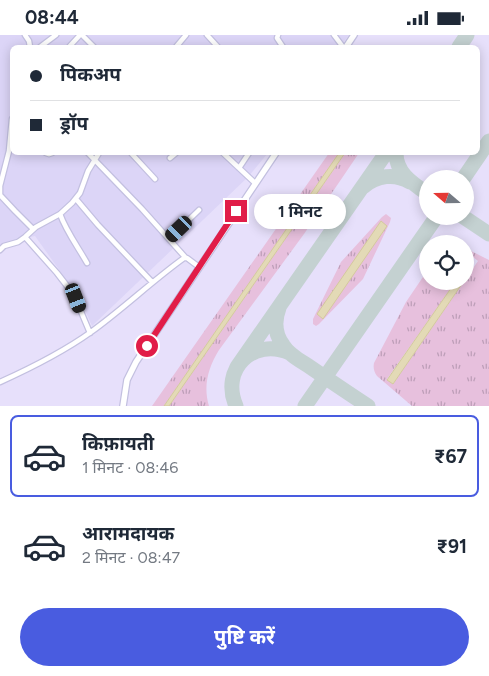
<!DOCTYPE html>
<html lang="hi">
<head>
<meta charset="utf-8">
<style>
	:root { --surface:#fff; --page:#f6f6f7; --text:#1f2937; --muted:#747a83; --line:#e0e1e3; --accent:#495ce0 }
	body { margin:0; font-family:Figtree,"Noto Sans Devanagari",sans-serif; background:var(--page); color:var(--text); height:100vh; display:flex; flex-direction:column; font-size:19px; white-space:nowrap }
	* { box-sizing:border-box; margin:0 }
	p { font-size:16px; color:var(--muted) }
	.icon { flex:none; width:28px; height:28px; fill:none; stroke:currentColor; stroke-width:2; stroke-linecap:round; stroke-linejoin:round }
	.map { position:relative; height:371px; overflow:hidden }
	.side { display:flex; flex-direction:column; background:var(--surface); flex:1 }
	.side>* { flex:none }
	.top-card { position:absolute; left:10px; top:10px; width:470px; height:110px; border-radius:8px; box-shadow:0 2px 12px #0003; display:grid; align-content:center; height:110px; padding:0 20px; background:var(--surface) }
	.needle { width:32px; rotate:290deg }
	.tools { position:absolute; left:419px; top:135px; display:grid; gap:10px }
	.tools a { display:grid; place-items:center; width:55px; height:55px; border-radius:50%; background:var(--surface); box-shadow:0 2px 12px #0003; font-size:25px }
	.end { position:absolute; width:22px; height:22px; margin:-11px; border:6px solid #e11d48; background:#fff; box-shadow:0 0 0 2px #fff }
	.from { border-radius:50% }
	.bubble { position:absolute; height:35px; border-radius:18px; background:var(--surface); box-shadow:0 2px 12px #0003; font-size:16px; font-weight:700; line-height:35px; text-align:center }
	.car { position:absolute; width:15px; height:30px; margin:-15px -8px; border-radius:6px; box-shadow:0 0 4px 1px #0007; background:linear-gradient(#222 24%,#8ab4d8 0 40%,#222 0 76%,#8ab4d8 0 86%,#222 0) }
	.top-card b { display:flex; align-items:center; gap:18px; height:48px; font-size:19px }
	.top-card b+b { border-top:1px solid var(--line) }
	.top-card i { width:12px; height:12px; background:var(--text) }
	ul { padding:9px 0 0; list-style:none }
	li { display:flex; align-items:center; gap:15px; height:82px; margin:0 10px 8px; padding:0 10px; border:2px solid transparent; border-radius:8px }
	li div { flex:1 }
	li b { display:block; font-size:19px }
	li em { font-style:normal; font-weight:700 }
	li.selected { border-color:var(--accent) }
	li>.icon { width:45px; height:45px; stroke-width:1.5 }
	.button { display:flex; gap:10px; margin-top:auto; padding:10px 20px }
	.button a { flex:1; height:58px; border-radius:30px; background:var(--accent); color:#fff; font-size:20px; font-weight:700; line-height:58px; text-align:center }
	.status { display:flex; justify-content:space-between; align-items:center; height:35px; padding:0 25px; background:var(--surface); direction:ltr }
	.status svg { height:14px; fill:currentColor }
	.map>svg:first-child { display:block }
	.residential { fill:#dcd5f7 }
	.grass { fill:url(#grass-tufts) }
	.water { fill:#e3dab6; stroke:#d4c99d }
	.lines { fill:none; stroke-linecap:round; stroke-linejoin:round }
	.taxiway { stroke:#c4d1d1; stroke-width:15 }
	.minor-casing { stroke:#c3c0e0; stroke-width:7 }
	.tertiary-casing { stroke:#c3c0e0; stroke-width:8 }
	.minor { stroke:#fff; stroke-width:4.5 }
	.tertiary { stroke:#fff; stroke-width:5.5 }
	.route { stroke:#e11d48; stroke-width:6 }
</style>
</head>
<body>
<div class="status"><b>08:44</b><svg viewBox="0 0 49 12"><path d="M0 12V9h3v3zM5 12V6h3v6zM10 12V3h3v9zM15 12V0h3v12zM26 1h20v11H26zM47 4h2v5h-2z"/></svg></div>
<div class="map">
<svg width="489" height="371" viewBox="0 0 489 371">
	<defs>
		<pattern id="grass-tufts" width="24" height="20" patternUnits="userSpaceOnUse" patternTransform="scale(1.25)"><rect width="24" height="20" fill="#e7c0dd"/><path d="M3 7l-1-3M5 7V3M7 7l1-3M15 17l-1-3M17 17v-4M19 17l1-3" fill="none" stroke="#bd9eb8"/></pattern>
	</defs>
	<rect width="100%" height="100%" fill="#e7e0fb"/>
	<path class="residential" d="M0 0H349L340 12H12V118H268L248 142 92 291 80 264 35 201 13 206 0 219Z"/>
	<path class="grass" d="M329 118H339L164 371H152Z
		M345 118H359L304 199 219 315C208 333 203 351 209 371H169Z
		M386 179 391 183 390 187 363 244 319 289 316 291 313 289V284L341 227 382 182Z
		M465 213 489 225V371H412L377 341C374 337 373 333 374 328L406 267 427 236 428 246H456L387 344 393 349 478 226 473 222 465 233Z"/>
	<path class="water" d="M339 118H345L169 371H164Z
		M381 186 387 191 323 284 317 279Z
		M456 246H464L393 349 387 345Z"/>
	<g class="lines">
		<path class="taxiway" d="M459 12 467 0
			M396 118C396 138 412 148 428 159
			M463 144 489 106
			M363 152C377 140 395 138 410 147
			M462 181 489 199
			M279 273C274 286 275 299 283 310 289 320 301 326 310 332 329 345 348 358 368 371
			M237 332 386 118
			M236 371C220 334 253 302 290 318
			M305 371 437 181"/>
		<g class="minor-casing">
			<path id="minor" d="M25 0 29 6 30 12
				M82 0 94 12
				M207 0 218 12
				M278 0 277 3 283 12
				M334 0 343 12
				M40 12 56 0
				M69 12 80 0
				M176 12 186 0
				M46 118 49 119 52 118
				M88 118 142 174 185 222
				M131 118 155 144
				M223 118 255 148
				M170 123 176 118
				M239 133 249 118
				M0 160V151L9 116 12 84
				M0 160 15 176 33 194
				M76 164 98 190 152 247
				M60 179C66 196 78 212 87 228
				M25 202 57 238 74 260 90 298
				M169 204 199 175
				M0 215 4 211 18 207 25 202 36 192 60 179 72 168 80 158 88 136 99 118
				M0 347C31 333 63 317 91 297 123 274 152 246 184 223H187L199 232"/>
		</g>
		<g class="tertiary-casing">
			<path id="tertiary" d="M346 12 354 0
				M123 371 127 345 136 327 276 118"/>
		</g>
		<use href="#minor" class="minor"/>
		<use href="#tertiary" class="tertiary"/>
	</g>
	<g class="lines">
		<path class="route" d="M147 311 236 176"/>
	</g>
</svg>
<div class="tools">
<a><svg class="needle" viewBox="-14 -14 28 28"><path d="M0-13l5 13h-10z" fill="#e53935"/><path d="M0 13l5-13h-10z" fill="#747a83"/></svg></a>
<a><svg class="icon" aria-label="locate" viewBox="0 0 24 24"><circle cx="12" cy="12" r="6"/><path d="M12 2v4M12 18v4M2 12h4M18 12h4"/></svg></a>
</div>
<i class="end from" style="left:147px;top:311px"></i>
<i class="end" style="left:236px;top:176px"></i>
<div class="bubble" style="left:254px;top:159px;width:92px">1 मिनट</div>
<i class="car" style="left:179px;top:194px;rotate:226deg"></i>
<i class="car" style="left:76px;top:263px;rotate:159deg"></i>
<div class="top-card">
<b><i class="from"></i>पिकअप</b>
<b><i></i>ड्रॉप</b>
</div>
</div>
<section class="side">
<ul>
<li class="selected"><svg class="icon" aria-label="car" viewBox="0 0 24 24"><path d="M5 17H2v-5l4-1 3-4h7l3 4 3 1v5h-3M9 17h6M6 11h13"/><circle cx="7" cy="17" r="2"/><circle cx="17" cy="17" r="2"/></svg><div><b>किफ़ायती</b><p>1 मिनट · 08:46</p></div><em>₹67</em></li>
<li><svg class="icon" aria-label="car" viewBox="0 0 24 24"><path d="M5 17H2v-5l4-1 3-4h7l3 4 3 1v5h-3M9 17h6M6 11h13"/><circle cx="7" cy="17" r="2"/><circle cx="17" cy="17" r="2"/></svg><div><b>आरामदायक</b><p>2 मिनट · 08:47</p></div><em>₹91</em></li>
</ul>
<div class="button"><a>पुष्टि करें</a></div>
</section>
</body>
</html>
